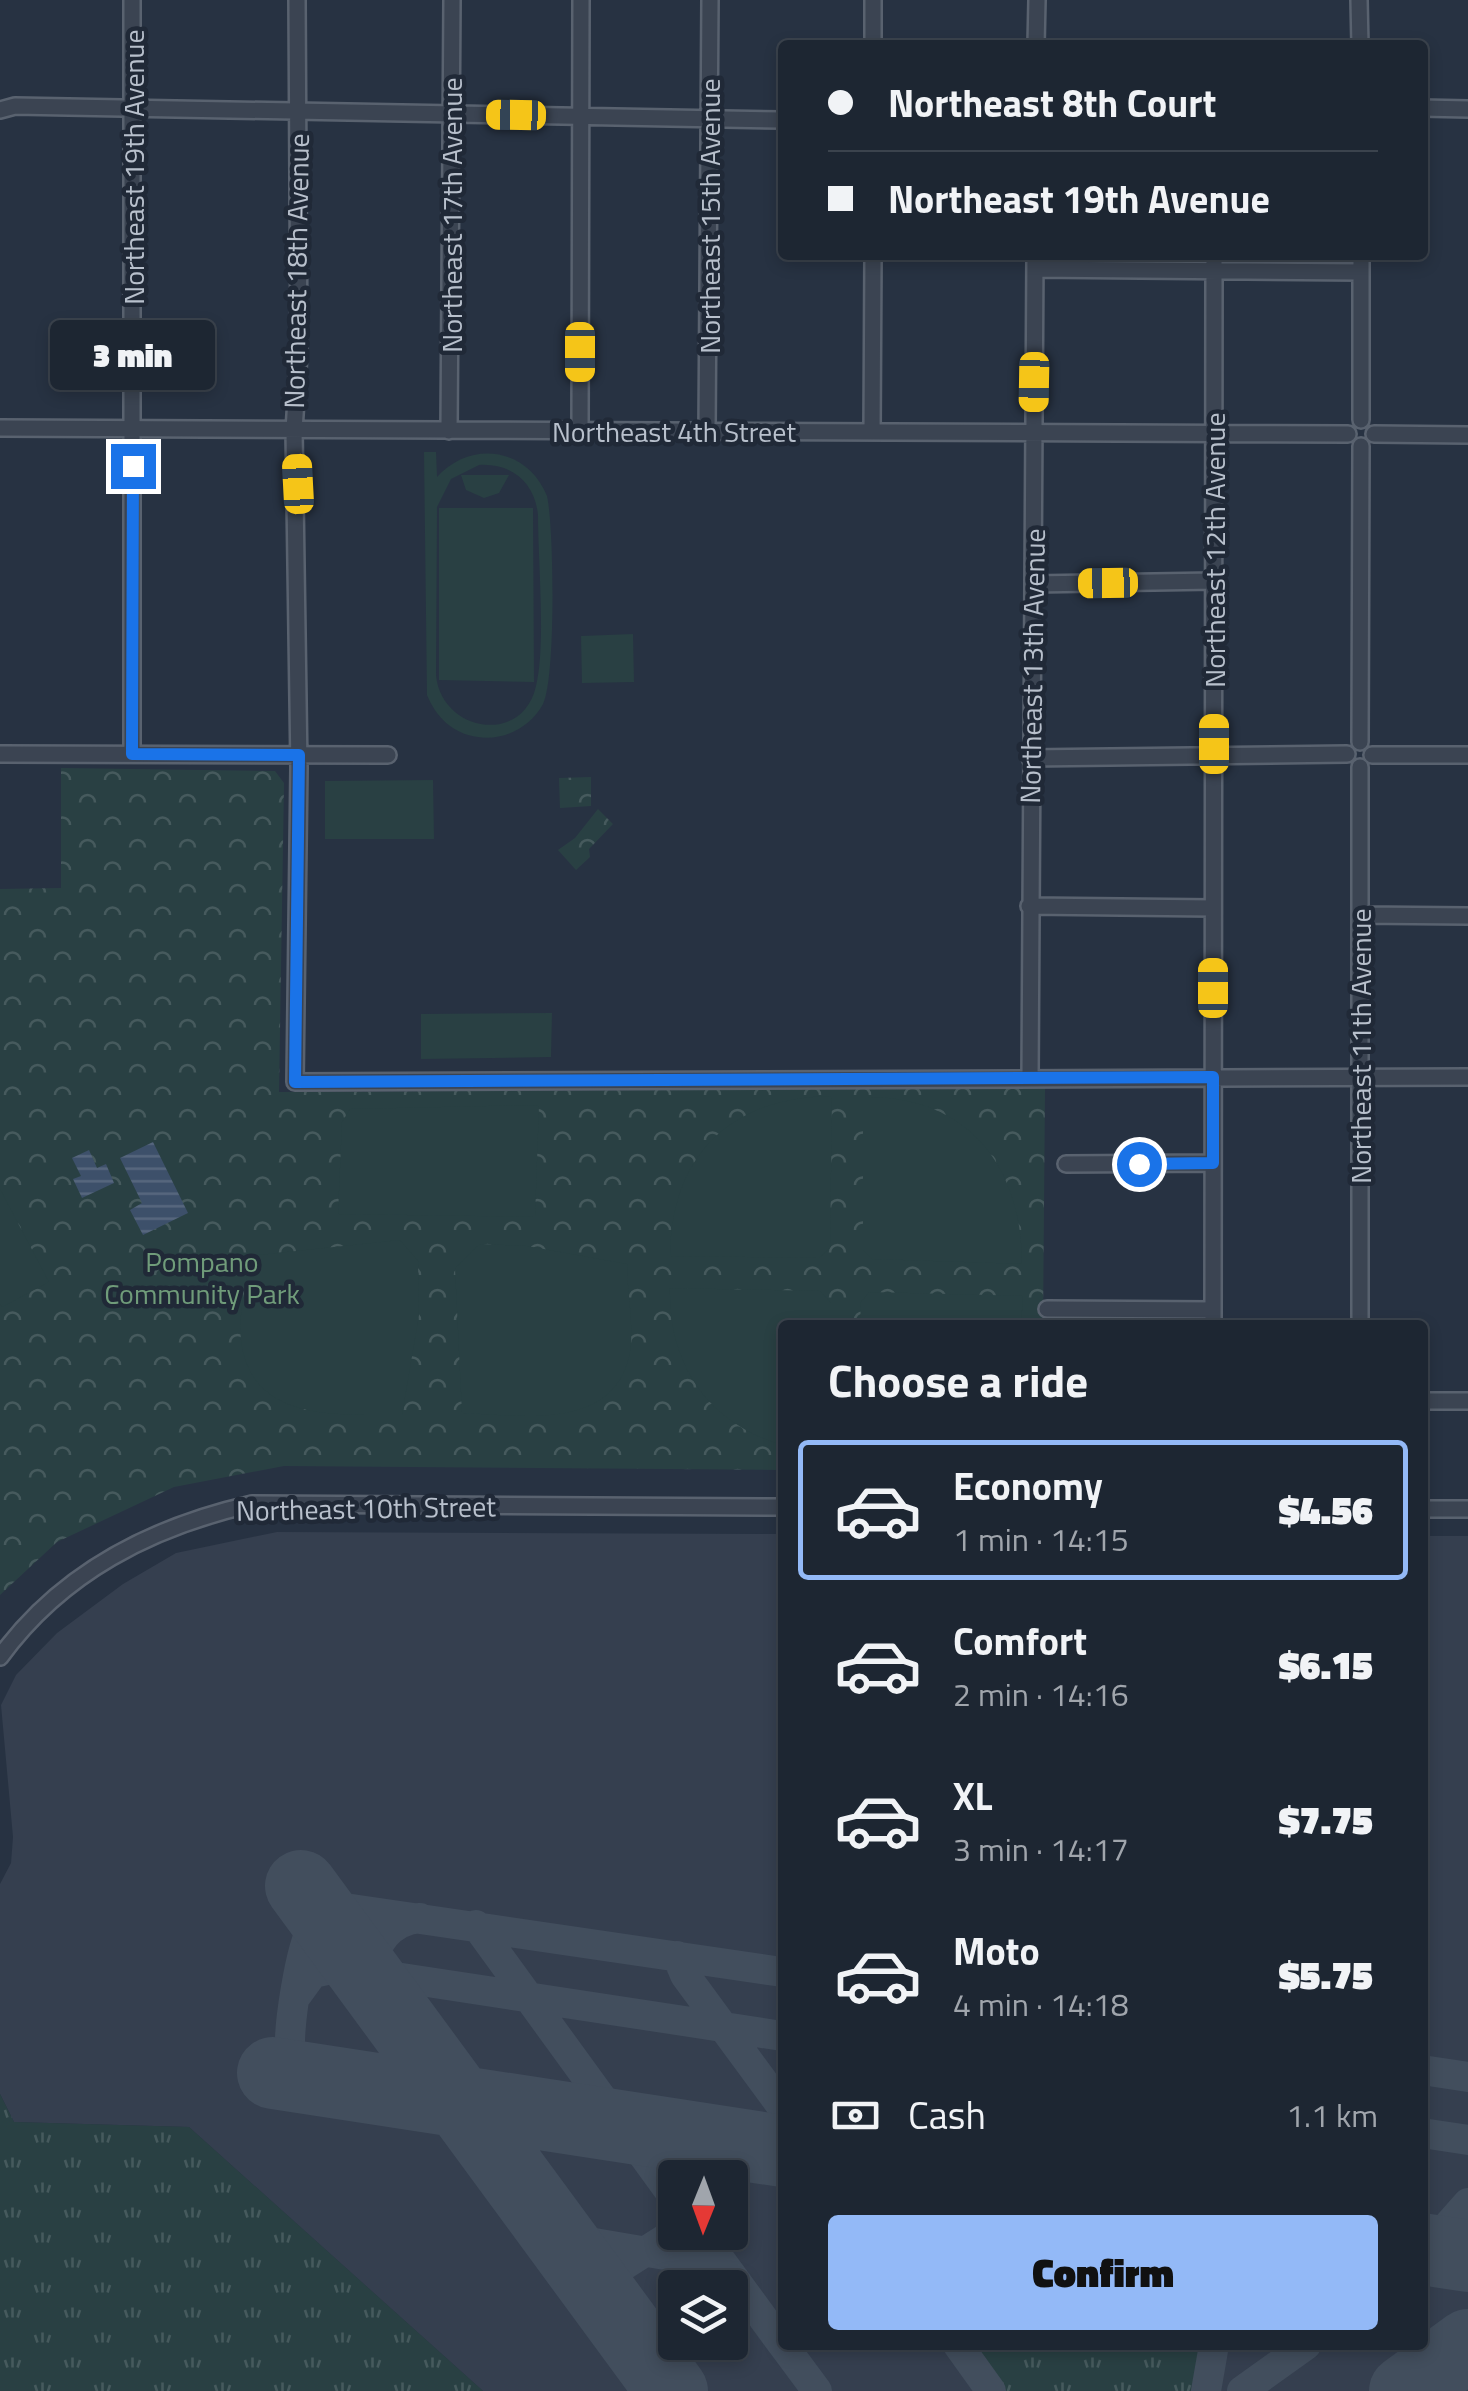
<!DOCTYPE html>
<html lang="en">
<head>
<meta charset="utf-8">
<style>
	:root { --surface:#1d2632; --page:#252e3a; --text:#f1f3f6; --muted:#a0a5ac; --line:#3b434d; --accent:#93b9f7 }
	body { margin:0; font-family:"Titillium Web",sans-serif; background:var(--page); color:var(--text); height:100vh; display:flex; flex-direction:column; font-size:38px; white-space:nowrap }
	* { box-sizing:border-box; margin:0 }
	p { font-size:32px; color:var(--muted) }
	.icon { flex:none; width:55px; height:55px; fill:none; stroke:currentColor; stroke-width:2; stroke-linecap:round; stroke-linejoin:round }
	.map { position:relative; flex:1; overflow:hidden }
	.sheet { position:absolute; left:778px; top:1320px; width:650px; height:1030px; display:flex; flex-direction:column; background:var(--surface); border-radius:10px; box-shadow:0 5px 15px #0003,0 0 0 2px var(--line) }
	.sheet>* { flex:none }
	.hud { position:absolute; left:778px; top:40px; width:650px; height:220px; border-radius:10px; box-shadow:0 5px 15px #0003,0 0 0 2px var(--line); display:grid; align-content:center; height:220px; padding:0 50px; background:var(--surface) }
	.needle { width:65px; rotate:181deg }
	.tools { position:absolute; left:658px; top:2160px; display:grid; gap:20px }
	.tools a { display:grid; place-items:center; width:90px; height:90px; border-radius:10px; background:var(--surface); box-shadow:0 5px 15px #0003,0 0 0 2px var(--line); font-size:50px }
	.end { position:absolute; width:45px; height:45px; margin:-22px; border:12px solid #1a73e8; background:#fff; box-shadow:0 0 0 5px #fff }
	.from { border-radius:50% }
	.bubble { position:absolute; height:70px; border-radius:10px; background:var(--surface); box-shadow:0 5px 15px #0003,0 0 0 2px var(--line); font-size:32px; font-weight:800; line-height:70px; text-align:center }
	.car { position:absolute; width:30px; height:60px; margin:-30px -15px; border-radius:12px; box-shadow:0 0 8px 2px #0007; background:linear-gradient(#f5c518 24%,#345 0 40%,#f5c518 0 76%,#345 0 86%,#f5c518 0) }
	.hud b { display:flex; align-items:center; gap:35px; height:95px; font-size:38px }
	.hud b+b { border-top:2px solid var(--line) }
	.hud i { width:25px; height:25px; background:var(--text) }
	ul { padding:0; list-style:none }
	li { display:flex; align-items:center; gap:30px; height:140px; margin:0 20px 15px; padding:0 30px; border:5px solid transparent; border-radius:10px }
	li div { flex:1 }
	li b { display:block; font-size:38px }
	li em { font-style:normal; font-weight:800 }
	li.active { border-color:var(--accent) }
	li>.icon { width:90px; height:90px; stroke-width:1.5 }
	h2 { padding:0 50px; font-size:45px; line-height:120px }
	.pay { display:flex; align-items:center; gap:25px; height:110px; padding:0 50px; font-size:38px }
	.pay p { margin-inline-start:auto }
	.primary-button { display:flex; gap:20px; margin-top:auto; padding:20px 50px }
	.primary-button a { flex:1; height:115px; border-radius:10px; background:var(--accent); color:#111; font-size:40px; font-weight:800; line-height:115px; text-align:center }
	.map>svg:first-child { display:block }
	.airport { fill:#353f4f; fill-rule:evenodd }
	.grass { fill:url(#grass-tufts) }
	.park { fill:url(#park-crowns) }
	.pitch { fill:#294043; fill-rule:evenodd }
	.water { fill:url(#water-rules) }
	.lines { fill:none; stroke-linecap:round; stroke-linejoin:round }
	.taxiway { stroke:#424e5d; stroke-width:30 }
	.runway { stroke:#424e5d; stroke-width:72 }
	.minor-casing { stroke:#59626f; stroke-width:20 }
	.minor { stroke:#3b4452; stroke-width:15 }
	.route { stroke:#1a73e8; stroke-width:12 }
	.labels { text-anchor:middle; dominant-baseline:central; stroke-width:9; stroke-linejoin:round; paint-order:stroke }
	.street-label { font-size:28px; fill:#b8c0cc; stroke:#202937 }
	.park-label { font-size:28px; fill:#709c7a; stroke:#202937 }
</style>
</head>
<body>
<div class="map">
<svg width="1468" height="2391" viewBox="0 0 1468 2391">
	<defs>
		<pattern id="grass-tufts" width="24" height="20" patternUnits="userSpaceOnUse" patternTransform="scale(2.5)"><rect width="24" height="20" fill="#294043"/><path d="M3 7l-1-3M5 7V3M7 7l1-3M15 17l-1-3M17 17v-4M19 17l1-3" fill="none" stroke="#465a5d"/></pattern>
		<pattern id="park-crowns" width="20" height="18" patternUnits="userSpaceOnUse" patternTransform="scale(2.5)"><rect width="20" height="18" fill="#294043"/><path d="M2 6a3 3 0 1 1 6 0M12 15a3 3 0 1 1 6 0" fill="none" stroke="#465a5d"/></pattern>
		<pattern id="water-rules" width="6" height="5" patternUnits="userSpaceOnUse" patternTransform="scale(2.5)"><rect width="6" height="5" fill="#3d506a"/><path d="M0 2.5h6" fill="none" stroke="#57677e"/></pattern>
	</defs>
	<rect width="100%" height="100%" fill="#273242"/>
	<path class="airport" d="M277 1532 782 1534V2345H1422L1423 1536H1468V2391H483L189 2127 14 2122 0 2094V1884L11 1863 13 1837 1 1705 16 1675 57 1633 123 1584 176 1553ZM675 2178H730V2232H675ZM675 2288H730V2342H675Z"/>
	<path class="grass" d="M0 2094 14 2122 189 2127 483 2391H0Z
		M968 2345H1202L1195 2391H1004Z"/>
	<path class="park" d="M61 768 275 771 284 783 279 1092 1045 1088 1043 1325H782V1470L284 1466 174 1487 57 1542 0 1595V889L61 888Z
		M591 777V806L560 808 559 778Z
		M598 809 613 824 589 849 590 857 576 870 558 850 575 838Z"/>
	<path class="pitch" d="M424 452H436L437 477C471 439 528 448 547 496 554 526 556 679 543 704 531 727 504 741 478 737 453 734 436 717 427 695ZM479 465C512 463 535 483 538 515 538 561 546 645 536 686 523 746 441 732 436 675L437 507 451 479Z
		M461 475H509L499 493 484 498 466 490Z
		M439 508H533L534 682 439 680Z
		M633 634 634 682 582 683 581 636Z
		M433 780 434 839H325V781Z
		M552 1013 551 1057 421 1059V1014Z
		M832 1096 830 1248 819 1258 670 1256C671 1154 732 1097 832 1096Z
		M863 1097C967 1095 1022 1165 1022 1264L872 1259 863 1250Z
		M539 1105 535 1217 338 1214 342 1122 350 1109Z
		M0 1189 49 1282 2 1307 0 1304Z
		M400 1240 418 1261 419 1315 402 1415C339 1414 251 1424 241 1340 238 1314 247 1282 250 1256Z
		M480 1244 527 1246 627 1264C627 1292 635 1330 629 1357 611 1432 518 1415 462 1413L455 1268Z
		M670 1288 820 1291 831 1303V1325H782V1445C708 1423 668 1364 670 1288Z
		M869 1292 1023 1296 1021 1325H860L861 1302Z"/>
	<path class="water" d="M153 1142 188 1213 143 1235 130 1210 142 1203 120 1158Z
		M89 1150 97 1168 106 1164 114 1183 82 1198 73 1179 81 1176 72 1158Z"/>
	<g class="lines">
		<path class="taxiway" d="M476 1925 675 2199
			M677 1956 685 1975 782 2107
			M367 1973C376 1944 388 1921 420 1918
			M297 1995 313 1973 336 1968 782 2036
			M1422 2070 1468 2077
			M319 2081C307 2076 295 2067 291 2054 286 2036 301 1944 312 1929 321 1917 332 1911 345 1908L782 1972
			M1422 2133 1468 2140
			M700 2232 782 2344
			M559 2237 724 2265
			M1422 2255 1468 2203
			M611 2307 613 2272 676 2232
			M783 2345 817 2391
			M958 2345 991 2391
			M1206 2391 1214 2345
			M1242 2391 1306 2345"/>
		<path class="runway" d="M301 1886 672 2391
			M273 2073 782 2151
			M1422 2249 1468 2256
			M1405 2391 1468 2345"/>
		<g class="minor-casing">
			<path id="minor" d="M297 0 299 354 294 430 299 768 295 1082 1468 1077
				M1359 0 1360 45
				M873 45V0
				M1036 45 1037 0
				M1422 108 1468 109
				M0 110 15 106 782 120
				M1035 269 1361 272
				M1361 420V255
				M0 428 1348 434
				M449 431 452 0
				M580 431 581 0
				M707 432 710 0
				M872 432 873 255
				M1374 434 1468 435
				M1034 584 1214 581
				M1360 742 1361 446
				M0 754 388 755
				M132 754V0
				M1372 755H1468
				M1030 758 1347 754
				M1029 906 1213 908
				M1360 915 1468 916
				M1030 1078 1035 255
				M1066 1164 1213 1163
				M1047 1309 1213 1310
				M1213 1325 1214 255
				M1360 1325V767
				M1422 1401H1468
				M1422 1509H1468
				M0 1657C62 1572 151 1527 252 1504L782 1507"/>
		</g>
		<use href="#minor" class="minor"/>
	</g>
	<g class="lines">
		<path class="route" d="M133 466 132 754 299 755 295 1082 1213 1077V1163L1139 1164"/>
	</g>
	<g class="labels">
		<g class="street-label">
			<text transform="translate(133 167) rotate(-90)">Northeast 19th Avenue</text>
			<text transform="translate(451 215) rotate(-90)">Northeast 17th Avenue</text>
			<text transform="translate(709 216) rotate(-90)">Northeast 15th Avenue</text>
			<text transform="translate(296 271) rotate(-89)">Northeast 18th Avenue</text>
			<text x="674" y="431">Northeast 4th Street</text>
			<text transform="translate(1214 550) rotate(-90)">Northeast 12th Avenue</text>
			<text transform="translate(1032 666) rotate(-89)">Northeast 13th Avenue</text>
			<text transform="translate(1360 1046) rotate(-90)">Northeast 11th Avenue</text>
			<text transform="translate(366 1508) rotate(-1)">Northeast 10th Street</text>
		</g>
		<g class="park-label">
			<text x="202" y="1261">Pompano<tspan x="202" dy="32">Community Park</tspan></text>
		</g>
	</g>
</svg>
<div class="tools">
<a><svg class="needle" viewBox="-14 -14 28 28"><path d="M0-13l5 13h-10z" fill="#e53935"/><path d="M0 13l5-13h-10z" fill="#a0a5ac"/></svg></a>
<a><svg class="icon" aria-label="layers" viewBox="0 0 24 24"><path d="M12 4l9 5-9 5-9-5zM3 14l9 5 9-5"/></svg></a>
</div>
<i class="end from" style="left:1139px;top:1164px"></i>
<i class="end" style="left:133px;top:466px"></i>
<div class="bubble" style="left:50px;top:320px;width:165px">3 min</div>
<i class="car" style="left:516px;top:115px;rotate:271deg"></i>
<i class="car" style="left:580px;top:352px;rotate:180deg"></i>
<i class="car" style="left:1034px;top:382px;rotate:181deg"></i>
<i class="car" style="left:298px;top:484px;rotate:357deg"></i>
<i class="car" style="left:1108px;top:583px;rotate:269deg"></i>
<i class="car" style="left:1214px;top:744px;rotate:0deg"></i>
<i class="car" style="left:1213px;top:988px;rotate:0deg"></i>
<div class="hud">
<b><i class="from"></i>Northeast 8th Court</b>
<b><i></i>Northeast 19th Avenue</b>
</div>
<section class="sheet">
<h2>Choose a ride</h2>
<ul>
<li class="active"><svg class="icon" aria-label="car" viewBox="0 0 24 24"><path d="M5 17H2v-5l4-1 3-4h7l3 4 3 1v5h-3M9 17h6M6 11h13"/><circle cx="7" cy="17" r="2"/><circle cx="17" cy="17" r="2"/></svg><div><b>Economy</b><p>1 min · 14:15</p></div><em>$4.56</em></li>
<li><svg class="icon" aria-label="car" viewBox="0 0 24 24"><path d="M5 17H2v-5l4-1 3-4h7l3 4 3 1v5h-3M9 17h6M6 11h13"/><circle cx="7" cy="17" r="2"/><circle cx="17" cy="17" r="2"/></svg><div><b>Comfort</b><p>2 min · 14:16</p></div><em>$6.15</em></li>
<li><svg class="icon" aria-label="car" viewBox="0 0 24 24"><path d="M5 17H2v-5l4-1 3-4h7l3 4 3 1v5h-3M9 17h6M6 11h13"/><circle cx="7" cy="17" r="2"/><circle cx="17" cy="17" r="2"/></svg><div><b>XL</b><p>3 min · 14:17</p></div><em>$7.75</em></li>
<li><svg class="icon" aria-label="car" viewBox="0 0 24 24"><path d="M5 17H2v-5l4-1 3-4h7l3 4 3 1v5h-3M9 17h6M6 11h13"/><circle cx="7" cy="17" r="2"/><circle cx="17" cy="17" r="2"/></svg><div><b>Moto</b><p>4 min · 14:18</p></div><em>$5.75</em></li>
</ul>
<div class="pay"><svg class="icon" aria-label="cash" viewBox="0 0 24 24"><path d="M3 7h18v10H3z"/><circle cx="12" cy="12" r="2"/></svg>Cash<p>1.1 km</p></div>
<div class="primary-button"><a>Confirm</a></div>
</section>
</div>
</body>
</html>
